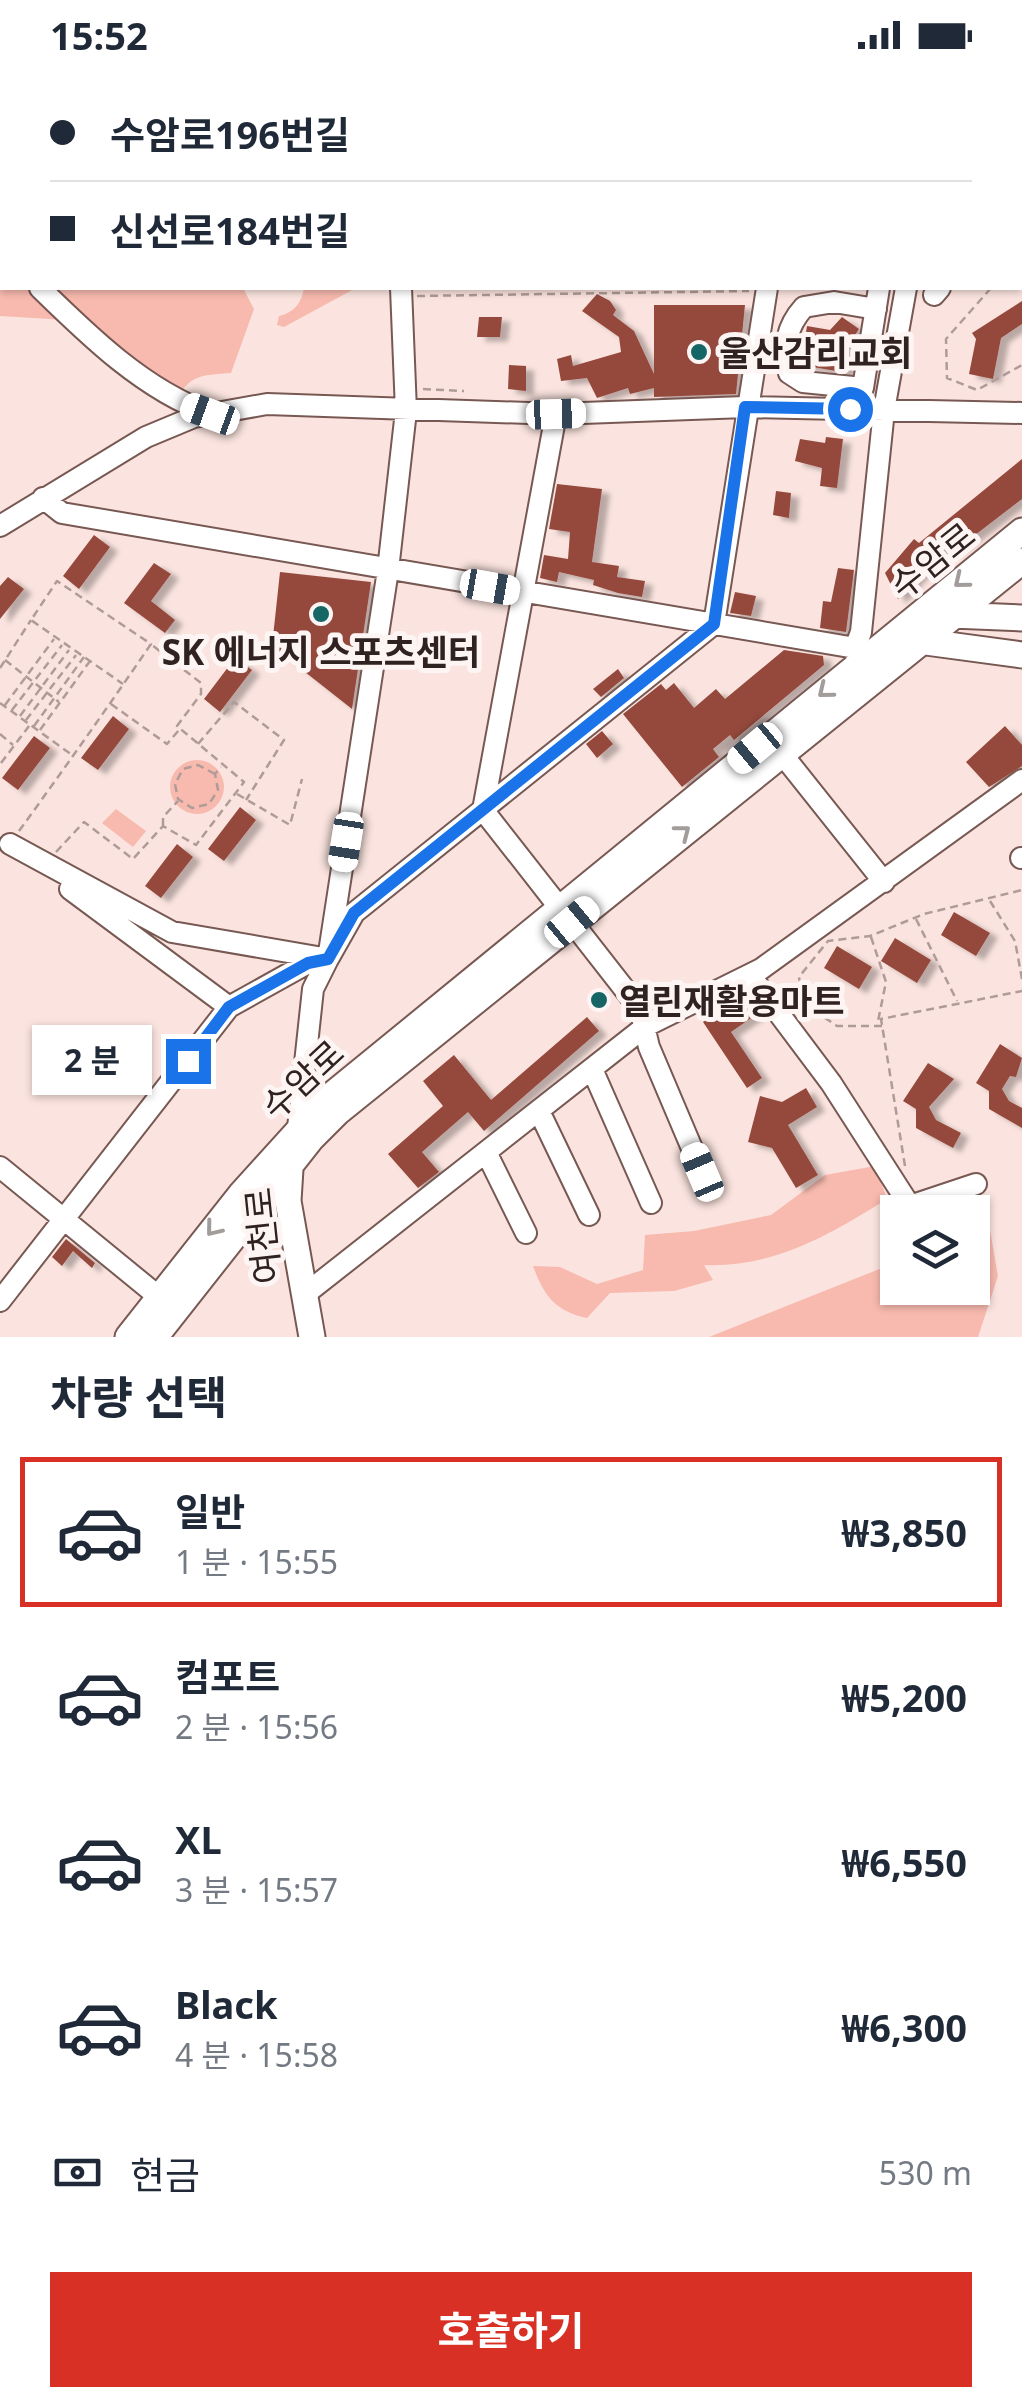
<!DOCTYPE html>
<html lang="ko">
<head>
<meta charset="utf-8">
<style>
	:root { --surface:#fff; --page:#f2f2f3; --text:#1f2937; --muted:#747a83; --line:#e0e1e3; --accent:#d93025 }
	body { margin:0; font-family:"Noto Sans","Noto Sans KR",sans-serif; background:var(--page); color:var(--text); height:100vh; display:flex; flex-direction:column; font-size:38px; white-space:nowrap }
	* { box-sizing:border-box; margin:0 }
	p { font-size:32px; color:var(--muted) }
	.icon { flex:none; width:55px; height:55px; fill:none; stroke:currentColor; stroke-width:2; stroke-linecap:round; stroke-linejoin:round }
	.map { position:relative; height:1267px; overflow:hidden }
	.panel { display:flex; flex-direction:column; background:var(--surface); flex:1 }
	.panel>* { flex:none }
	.banner { position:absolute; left:0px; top:0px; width:1022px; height:220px; box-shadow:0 2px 8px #0004; display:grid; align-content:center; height:220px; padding:0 50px; background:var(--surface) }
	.controls { position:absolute; left:880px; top:1125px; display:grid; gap:20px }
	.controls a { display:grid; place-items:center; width:110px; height:110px; border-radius:0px; background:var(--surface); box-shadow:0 2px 8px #0004; font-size:50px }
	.end { position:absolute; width:45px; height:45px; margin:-22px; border:12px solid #1a73e8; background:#fff; box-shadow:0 0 0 5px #fff }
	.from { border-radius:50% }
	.bubble { position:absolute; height:70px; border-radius:0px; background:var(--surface); box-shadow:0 2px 8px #0004; font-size:32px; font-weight:700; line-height:70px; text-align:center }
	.car { position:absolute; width:30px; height:60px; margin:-30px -15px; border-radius:12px; box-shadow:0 0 8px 2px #0007; background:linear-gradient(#fff 24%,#345 0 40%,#fff 0 76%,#345 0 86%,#fff 0) }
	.banner b { display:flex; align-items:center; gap:35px; height:95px; font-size:38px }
	.banner b+b { border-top:2px solid var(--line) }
	.banner i { width:25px; height:25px; background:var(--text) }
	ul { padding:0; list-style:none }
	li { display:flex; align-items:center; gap:30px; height:150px; margin:0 20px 15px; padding:0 30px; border:5px solid transparent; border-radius:0px }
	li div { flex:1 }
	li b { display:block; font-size:38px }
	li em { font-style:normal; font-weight:700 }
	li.on { border-color:var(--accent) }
	li>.icon { width:90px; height:90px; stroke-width:1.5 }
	h2 { padding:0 50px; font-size:45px; line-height:120px }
	.pay { display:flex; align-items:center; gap:25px; height:110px; padding:0 50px; font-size:38px }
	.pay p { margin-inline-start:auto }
	.primary-button { display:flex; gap:20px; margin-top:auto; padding:20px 50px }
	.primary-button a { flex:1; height:115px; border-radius:0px; background:var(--accent); color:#fff; font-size:40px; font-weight:700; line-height:115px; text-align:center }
	.status { display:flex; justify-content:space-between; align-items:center; height:70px; padding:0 50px; background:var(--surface); direction:ltr }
	.status svg { height:28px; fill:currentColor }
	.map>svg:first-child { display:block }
	.green { fill:#f8baaf }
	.building { fill:#954a3d; filter:url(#shadow) }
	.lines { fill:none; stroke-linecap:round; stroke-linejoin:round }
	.minor-tunnel { stroke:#d2bdb9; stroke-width:20; stroke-dasharray:20 10; stroke-linecap:butt }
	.minor-casing { stroke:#785852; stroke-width:24 }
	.major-casing { stroke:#785852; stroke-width:29 }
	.path { stroke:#af9b97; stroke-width:2.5; stroke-dasharray:8 5; stroke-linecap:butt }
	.minor { stroke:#fff; stroke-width:20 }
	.major { stroke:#fff; stroke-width:25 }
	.oneway { stroke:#a29c9b }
	.route { stroke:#1a73e8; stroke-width:12 }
	.poi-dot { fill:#176666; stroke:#fdf5f4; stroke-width:4 }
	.labels { text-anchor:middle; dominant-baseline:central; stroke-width:10; stroke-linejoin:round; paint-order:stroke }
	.poi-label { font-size:35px; font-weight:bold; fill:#302220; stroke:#fdf5f4; text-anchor:start }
	.street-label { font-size:35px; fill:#302220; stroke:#fdf5f4 }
</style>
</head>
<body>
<div class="status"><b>15:52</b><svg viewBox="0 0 49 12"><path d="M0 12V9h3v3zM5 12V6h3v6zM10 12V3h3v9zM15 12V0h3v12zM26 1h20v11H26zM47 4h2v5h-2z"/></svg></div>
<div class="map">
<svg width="1022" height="1267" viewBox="0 0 1022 1267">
	<defs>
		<filter id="shadow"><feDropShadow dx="8" dy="4.5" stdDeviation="2.5" flood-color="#0004"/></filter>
	</defs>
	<rect width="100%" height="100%" fill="#fbe4df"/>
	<path class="green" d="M0 0H354L2 2V218H243L254 239 231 303C204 305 190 304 177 329L82 251 0 246Z
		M304 218H356L284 257 277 255 279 246C294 243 302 232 304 218Z
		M170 717a27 27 0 1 1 54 0a27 27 0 1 1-54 0Z
		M116 739 146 761 133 777 102 753Z
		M875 1096 887 1129C830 1165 773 1198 704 1195L713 1210 674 1221 610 1223 587 1248C555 1241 544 1226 533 1196L560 1197 597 1214 643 1200 645 1165 694 1161 771 1145 825 1105Z
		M986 1137 998 1206 978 1267H709L897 1192 898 1218H972V1142H968Z"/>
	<path class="building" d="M597 224 610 231 616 240 613 245 634 261 654 304V235H745L736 324 654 327V318L630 324 628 318 597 328 587 308 561 311 557 289 571 285 573 296 621 282 619 267 582 241Z
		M1022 231V254L1001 268 993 309 969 304 976 269 972 263Z
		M479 247H502L500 267H477Z
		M842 247 859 259 845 280 848 303 801 295 807 256 830 260Z
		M509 295 526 296V321L508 319Z
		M826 367 843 369 837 418 820 416 822 398 795 391 800 369 825 373Z
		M1022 389V429L953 482 946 475 898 529 885 503 914 469 919 473Z
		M557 414 602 419 592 492 619 496 617 507 645 511 642 527 618 523 593 515 594 510 559 502 557 512 540 508 544 485 568 489 570 462 549 459Z
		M776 421 791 423 789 448 773 445Z
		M94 465 110 477 79 519 63 506Z
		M154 493 171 504 151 531 175 550 165 563 124 533Z
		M838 498 854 500 846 562 820 558 823 531 831 532Z
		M280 502 371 512 352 639 272 576Z
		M8 507 24 519 0 549V516Z
		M735 522 756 526 751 546 730 543Z
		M784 580 823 586 824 595 734 670 730 665 713 679 719 687 682 717 623 644 661 614 666 620 674 613 694 638 716 619 725 629Z
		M235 588 252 600 220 642 204 629Z
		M618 599 624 608 601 627 593 619Z
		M113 646 129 659 98 700 81 688Z
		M1005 656 1022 675V696L989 717 966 692Z
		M602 661 613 674 597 688 586 674Z
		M34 666 50 678 18 720 2 708Z
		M240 737 256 750 224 791 208 779Z
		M177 774 193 787 161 828 145 816Z
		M954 842 990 863 976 886 941 865Z
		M895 868 931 890 917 913 881 891Z
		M837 876 872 897 859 919 824 898Z
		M746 923 760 942 731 962 762 1008 747 1018 703 952Z
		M587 947 599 961 484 1061 468 1042 422 1082 439 1102 418 1118 388 1084 443 1036 423 1011 454 985 491 1030Z
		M1000 974 1022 988 1016 1007 1010 1006 1002 1019 1009 1031 1022 1038V1058L989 1039V1021L976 1013Z
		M928 993 954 1009 929 1037 936 1050 961 1063 953 1078 916 1058V1039L903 1031Z
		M806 1018 817 1037 788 1055 818 1105 796 1118 772 1078 748 1072 760 1026 782 1032Z
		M66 1169 95 1193 92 1198 73 1181 62 1196 52 1187Z"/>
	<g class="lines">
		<path class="minor-tunnel" d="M833 0 834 2"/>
		<g class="minor-casing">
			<path id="minor" d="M388 0V2
				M632 0V2
				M648 0 659 2
				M472 2V0
				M757 2 758 0
				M807 2V0
				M0 25V65
				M1020 79H1022
				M0 177 2 181
				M40 218C88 265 144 320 209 343
				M934 225 940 218
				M876 239 834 232 804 237C786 257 783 277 789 303L803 312 863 318 879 218
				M556 344 483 740 559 837
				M43 428 62 443 879 582
				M0 456 146 367 194 347 267 334 556 344 745 337 1022 343
				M854 581 861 562 884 340 906 218
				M782 684 884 812
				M10 774 172 862 323 888
				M1021 788H1022
				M70 819 229 937
				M572 852 640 939 649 977 702 1102
				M328 889 354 843 714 554 767 218
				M750 905 831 1013 910 1136 976 1114
				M592 999 651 1133
				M539 1041 589 1145
				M298 1058 313 919 328 889 388 500 406 341 401 218
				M486 1082 526 1163
				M0 1097 159 1227
				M304 1225 646 956 761 899 1022 710
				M0 1231 229 937 308 893 328 889"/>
		</g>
		<g class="major-casing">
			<path id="major" d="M952 545 1022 548
				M911 570 1022 585
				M290 1099 288 1131 312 1267
				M128 1267 241 1124 328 1028 1022 461
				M155 1267 311 1069 338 1042 1022 491"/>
		</g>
		<path class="path" d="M190 0V2
			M421 0 422 2
			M553 0V2
			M602 0 608 2
			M873 0 877 2
			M945 0 946 2
			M1009 0V2
			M433 2 439 0
			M442 2V0
			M893 2 901 0
			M1020 20H1022
			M1020 58H1022
			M1020 104H1022
			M0 154 2 153
			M1020 190H1022
			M991 218 946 269 947 308 977 320 1022 295
			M417 226 749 221
			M423 319 464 321
			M5 590 59 632
			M0 598 31 550
			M0 633 72 685
			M111 634 167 674 179 660
			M5 635 54 569
			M12 640 62 575
			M20 646 69 580
			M26 650 76 585
			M34 656 84 587
			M40 660 90 591
			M0 664 13 675
			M198 674 234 632 284 670 246 730
			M1 693 29 656
			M215 704 198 695 183 699 175 714 178 729 192 738 209 734 218 720 215 704 221 697
			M237 724 290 755 302 709
			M163 756V747L178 731
			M19 761C64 699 108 637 151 574L57 511 31 550 123 614
			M56 782 84 752 133 789 163 756 196 775 244 712 177 656 201 624V613L152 575
			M990 831 1015 871 1022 909
			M916 849 957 931
			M871 867 886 912 877 956
			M882 956H837L803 933 799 907 828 871 870 866 924 844 1022 820
			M905 1096 881 949 1022 921"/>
		<use href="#minor" class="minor"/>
		<use href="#major" class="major"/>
	</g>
	<defs><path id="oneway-chevron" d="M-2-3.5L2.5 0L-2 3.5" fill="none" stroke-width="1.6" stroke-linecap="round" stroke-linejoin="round" transform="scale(2.5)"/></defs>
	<g class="oneway">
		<use href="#oneway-chevron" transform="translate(961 511) rotate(141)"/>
		<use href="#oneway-chevron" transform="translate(825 621) rotate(141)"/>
		<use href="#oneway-chevron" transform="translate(683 762) rotate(-38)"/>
		<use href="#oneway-chevron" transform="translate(213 1159) rotate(129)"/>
	</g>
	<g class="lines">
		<path class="route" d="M188 991 229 937 308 893 328 889 354 843 714 554 745 337 850 339"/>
	</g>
	<g class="poi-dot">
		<circle cx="699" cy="282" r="10"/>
		<circle cx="321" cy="544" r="10"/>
		<circle cx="599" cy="930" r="10"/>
	</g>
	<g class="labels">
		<g class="poi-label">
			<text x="719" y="282">울산감리교회</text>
			<text x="321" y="581" text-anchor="middle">SK 에너지 스포츠센터</text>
			<text x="619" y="930">열린재활용마트</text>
		</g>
		<g class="street-label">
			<text transform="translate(932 490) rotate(-39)">수암로</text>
			<text transform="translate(302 1009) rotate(-43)">수암로</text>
			<text transform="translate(262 1166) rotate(-96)">여천로</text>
		</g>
	</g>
</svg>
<div class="controls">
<a><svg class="icon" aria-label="layers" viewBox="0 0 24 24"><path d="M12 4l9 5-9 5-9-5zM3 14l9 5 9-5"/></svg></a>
</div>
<i class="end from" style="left:850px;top:339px"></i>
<i class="end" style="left:188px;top:991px"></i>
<div class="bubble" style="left:32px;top:955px;width:120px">2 분</div>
<i class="car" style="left:210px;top:344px;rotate:290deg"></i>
<i class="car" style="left:556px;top:344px;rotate:88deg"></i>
<i class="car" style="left:490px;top:517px;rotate:100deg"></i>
<i class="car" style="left:755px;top:678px;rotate:230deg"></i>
<i class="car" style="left:346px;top:772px;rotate:189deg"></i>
<i class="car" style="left:572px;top:852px;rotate:50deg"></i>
<i class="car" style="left:702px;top:1102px;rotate:337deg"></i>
<div class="banner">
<b><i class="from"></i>수암로196번길</b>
<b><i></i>신선로184번길</b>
</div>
</div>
<section class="panel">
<h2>차량 선택</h2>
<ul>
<li class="on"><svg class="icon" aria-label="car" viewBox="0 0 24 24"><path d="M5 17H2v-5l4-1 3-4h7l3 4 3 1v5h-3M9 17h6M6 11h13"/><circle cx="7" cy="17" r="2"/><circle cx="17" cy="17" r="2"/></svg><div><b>일반</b><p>1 분 · 15:55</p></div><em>₩3,850</em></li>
<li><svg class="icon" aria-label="car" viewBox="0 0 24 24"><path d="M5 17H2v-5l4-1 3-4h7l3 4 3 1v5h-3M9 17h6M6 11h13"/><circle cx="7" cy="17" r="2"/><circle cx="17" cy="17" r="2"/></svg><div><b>컴포트</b><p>2 분 · 15:56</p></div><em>₩5,200</em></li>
<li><svg class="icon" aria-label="car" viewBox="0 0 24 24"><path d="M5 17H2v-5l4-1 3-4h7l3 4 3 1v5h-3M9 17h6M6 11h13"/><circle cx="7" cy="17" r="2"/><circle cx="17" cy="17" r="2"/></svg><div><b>XL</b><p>3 분 · 15:57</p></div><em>₩6,550</em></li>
<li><svg class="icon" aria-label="car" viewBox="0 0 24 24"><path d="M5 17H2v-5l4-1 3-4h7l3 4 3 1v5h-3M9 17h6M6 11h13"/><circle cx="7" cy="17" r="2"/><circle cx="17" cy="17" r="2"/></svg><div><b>Black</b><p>4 분 · 15:58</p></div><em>₩6,300</em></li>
</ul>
<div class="pay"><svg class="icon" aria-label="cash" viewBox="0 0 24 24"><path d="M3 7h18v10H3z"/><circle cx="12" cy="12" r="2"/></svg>현금<p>530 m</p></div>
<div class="primary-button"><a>호출하기</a></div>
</section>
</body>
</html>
